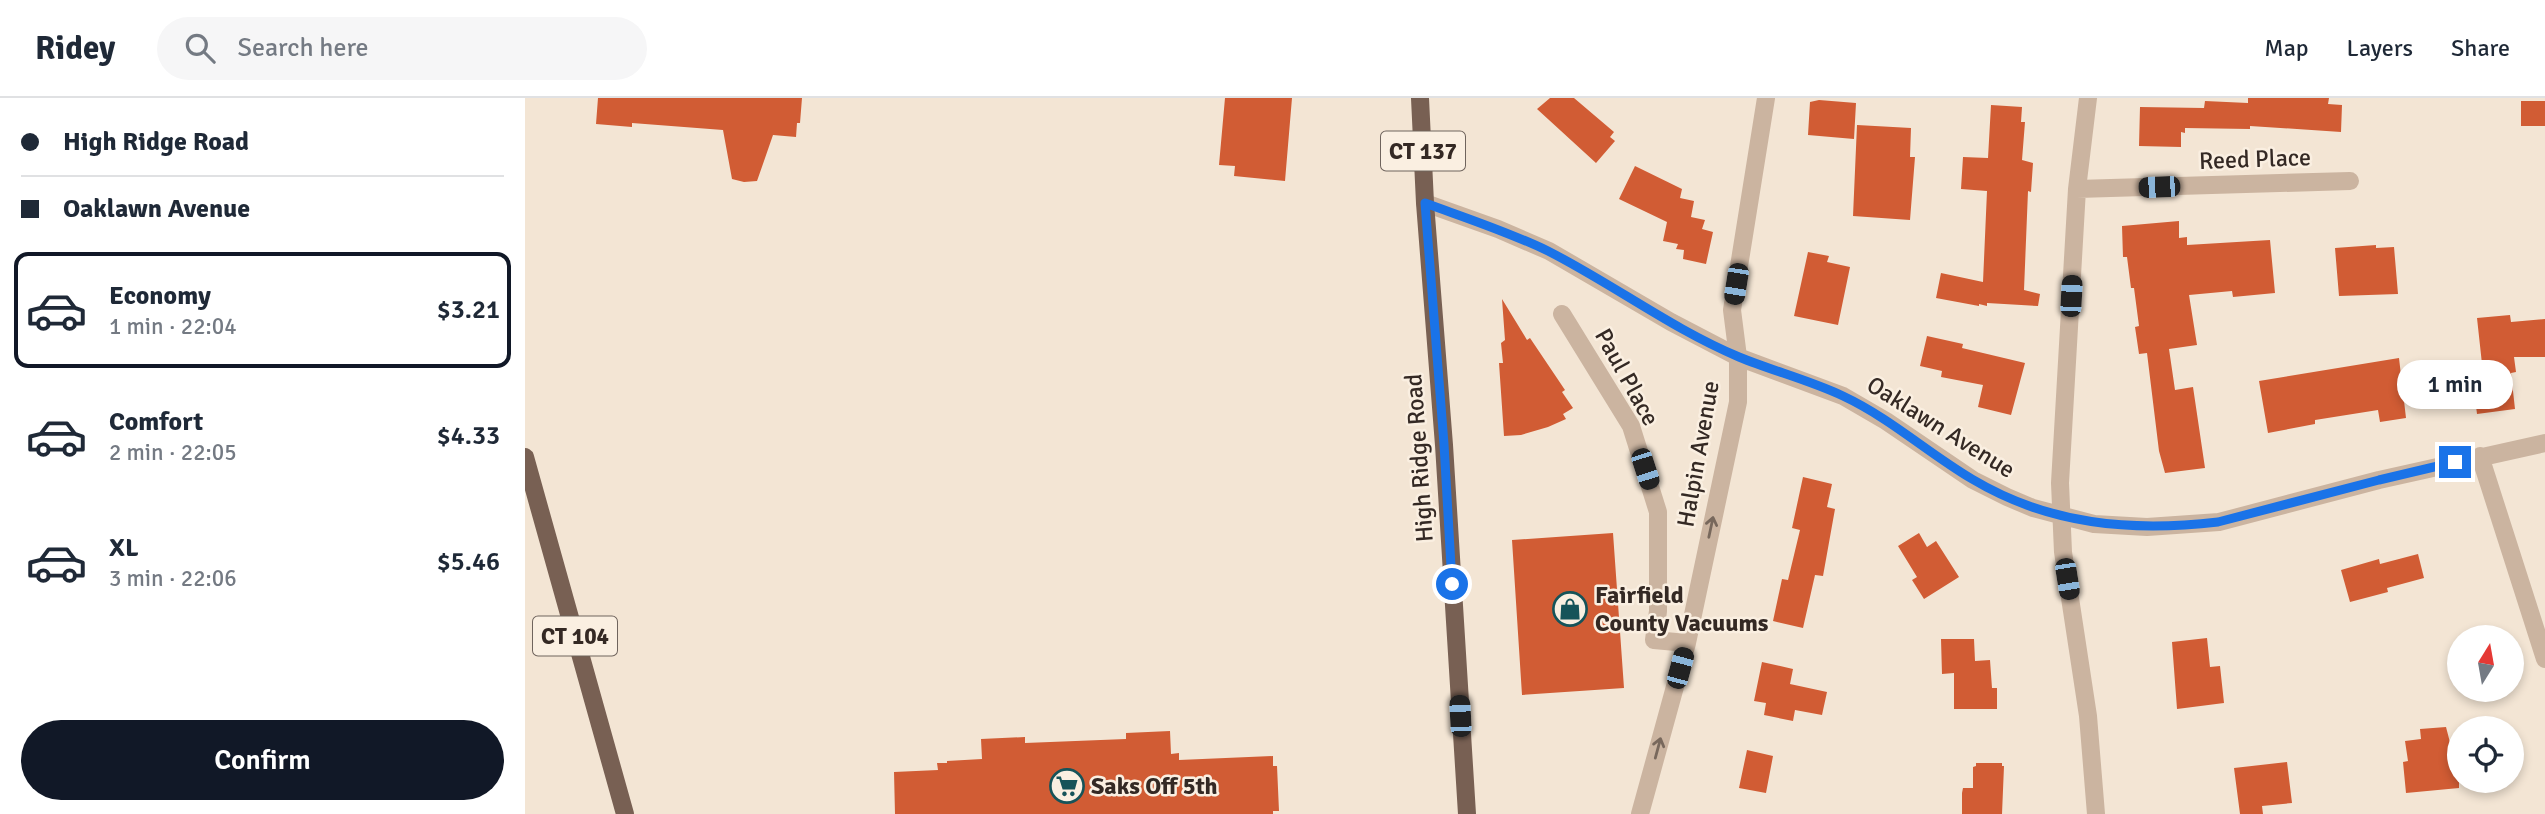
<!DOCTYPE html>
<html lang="en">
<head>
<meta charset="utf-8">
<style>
	:root { --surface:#fff; --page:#f6f6f7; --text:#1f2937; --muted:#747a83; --line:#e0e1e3; --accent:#111827 }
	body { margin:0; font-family:Signika,sans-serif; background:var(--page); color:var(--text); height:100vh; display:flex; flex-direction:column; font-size:26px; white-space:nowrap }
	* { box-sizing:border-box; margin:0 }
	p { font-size:23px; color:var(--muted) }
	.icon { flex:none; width:38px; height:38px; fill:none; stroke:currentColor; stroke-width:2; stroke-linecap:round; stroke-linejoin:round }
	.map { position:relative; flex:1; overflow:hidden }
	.details { display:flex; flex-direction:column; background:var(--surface); width:525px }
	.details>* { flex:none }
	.top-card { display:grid; align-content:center; height:154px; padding:0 21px; background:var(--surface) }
	.needle { width:46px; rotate:11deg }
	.fabs { position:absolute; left:1922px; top:527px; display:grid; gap:14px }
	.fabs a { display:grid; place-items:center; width:77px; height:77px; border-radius:50%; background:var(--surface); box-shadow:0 4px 10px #0003; font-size:35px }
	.end { position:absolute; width:32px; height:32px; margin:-16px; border:9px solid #1a73e8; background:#fff; box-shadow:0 0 0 4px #fff }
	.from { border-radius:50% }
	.bubble { position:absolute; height:49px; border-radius:24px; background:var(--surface); box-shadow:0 4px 10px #0003; font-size:23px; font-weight:600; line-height:49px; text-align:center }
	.car { position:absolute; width:21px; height:42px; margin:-21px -10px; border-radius:9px; box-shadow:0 0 5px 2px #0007; background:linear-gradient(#222 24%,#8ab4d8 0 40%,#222 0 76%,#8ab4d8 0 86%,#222 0) }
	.top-card b { display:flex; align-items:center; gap:24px; height:66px; font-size:26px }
	.top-card b+b { border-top:2px solid var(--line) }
	.top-card i { width:18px; height:18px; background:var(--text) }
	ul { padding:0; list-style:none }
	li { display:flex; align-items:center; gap:21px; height:116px; margin:0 14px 10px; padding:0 7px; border:4px solid transparent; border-radius:14px }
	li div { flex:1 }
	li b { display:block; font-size:26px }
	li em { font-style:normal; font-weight:600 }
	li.current { border-color:var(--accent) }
	li>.icon { width:63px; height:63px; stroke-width:1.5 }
	.primary-button { display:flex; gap:14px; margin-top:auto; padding:14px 21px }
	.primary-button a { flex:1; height:80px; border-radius:42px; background:var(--accent); color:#fff; font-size:28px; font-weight:600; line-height:80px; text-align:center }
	header { display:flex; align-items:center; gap:42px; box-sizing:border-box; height:98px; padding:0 35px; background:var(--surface); border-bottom:2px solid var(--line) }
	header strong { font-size:33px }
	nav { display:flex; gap:38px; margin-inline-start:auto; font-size:24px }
	.search { width:490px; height:63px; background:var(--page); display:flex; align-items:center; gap:18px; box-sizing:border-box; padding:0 24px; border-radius:38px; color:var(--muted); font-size:26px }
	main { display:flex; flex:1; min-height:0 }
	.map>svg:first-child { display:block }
	.building { fill:#d15c34 }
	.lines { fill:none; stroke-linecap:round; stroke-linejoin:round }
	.minor { stroke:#cbb4a0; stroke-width:18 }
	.major { stroke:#786053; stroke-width:18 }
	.oneway { stroke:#78685c }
	.route { stroke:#1a73e8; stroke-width:9 }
	.labels { text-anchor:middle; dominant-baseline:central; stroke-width:5; stroke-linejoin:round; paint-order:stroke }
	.shield { fill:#faefe1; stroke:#6f645d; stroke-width:2 }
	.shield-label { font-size:23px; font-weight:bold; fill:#342924 }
	.street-label { font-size:24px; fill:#342924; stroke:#faefe1 }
	.poi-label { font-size:24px; font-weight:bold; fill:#342924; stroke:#faefe1; text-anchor:start }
</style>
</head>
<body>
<header>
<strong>Ridey</strong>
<div class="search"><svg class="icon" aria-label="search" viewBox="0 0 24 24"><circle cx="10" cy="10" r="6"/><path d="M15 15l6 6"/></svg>Search here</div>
<nav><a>Map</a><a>Layers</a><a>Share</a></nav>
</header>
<main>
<section class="details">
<div class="top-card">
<b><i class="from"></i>High Ridge Road</b>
<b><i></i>Oaklawn Avenue</b>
</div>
<ul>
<li class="current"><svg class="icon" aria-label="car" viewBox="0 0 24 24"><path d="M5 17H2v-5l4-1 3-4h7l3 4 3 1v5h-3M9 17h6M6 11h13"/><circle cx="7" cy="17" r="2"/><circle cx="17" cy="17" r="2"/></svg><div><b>Economy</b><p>1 min · 22:04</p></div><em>$3.21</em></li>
<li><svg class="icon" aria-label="car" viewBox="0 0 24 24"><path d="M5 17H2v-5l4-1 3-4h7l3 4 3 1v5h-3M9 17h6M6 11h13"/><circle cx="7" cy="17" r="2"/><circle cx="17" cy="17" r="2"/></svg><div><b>Comfort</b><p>2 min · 22:05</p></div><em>$4.33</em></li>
<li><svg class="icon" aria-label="car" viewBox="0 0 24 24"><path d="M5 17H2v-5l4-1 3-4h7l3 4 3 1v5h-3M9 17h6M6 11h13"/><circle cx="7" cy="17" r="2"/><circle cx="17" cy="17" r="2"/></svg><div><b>XL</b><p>3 min · 22:06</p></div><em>$5.46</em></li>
</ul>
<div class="primary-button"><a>Confirm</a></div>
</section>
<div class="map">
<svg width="2020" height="716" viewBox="0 0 2020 716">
	<rect width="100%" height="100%" fill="#f3e5d4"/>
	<path class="building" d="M73 0H277L275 25H272L271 39 248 37 232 83 219 84 207 81 198 32 107 25V29L71 26Z
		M700 0H767L760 83 709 78 710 68 694 67Z
		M1025 0H1049L1089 34 1085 39 1090 43 1071 65 1012 11Z
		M1723 0H1804L1803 6 1817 7 1816 34 1725 28V31L1660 30V35L1656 34V49L1614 48 1615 9 1679 10 1680 3 1723 5Z
		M1294 2 1331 5 1329 41 1283 37 1285 4Z
		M1996 3H2020V28H1996Z
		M1466 7 1497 9 1496 24H1500L1497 62 1508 65 1506 94 1503 93 1499 192 1515 196 1513 208 1462 205V208L1454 206V208L1411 200 1416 175 1458 184 1462 93 1436 91 1438 59 1463 60Z
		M1332 27 1386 30 1385 59H1390L1385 122 1328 118Z
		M1110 68 1157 91 1155 100 1169 103 1166 119 1180 122 1177 131 1188 134 1181 166 1158 161 1159 152 1151 151 1153 146 1138 143 1142 124 1094 101Z
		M1654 123V140L1662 139V147L1745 142 1750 195 1708 199 1707 193 1664 197 1672 247 1644 251 1650 292 1668 289 1680 370 1640 375 1634 353 1622 255 1614 256 1610 229 1614 228 1609 190H1606L1602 159H1598L1597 128Z
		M1851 147V150L1869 149 1873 196 1814 198 1810 150Z
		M1283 154 1304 158 1302 164 1325 169 1313 227 1269 218Z
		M977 201 1002 242 1005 240 1040 292 1037 294 1048 310 1038 316 1041 321 1023 329 996 337 979 338 974 265H978L976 245 980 242Z
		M1985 217 1986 224 2020 221V259H1989L1991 274 1986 275 1990 311 1952 316 1947 276 1958 275 1952 220Z
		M1402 238 1438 246 1437 250 1500 265 1486 317 1453 309 1458 287 1416 279 1417 273 1395 268Z
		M1874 260 1881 320 1855 324 1853 312 1790 322V326L1743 335 1734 283Z
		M1278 379 1307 386 1302 409 1310 411 1298 478 1290 477 1278 530 1248 523 1257 481 1263 482 1275 432 1267 430Z
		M1088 435 1099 590 997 597 987 442Z
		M1394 435 1402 449 1411 443 1434 479 1399 501 1387 482 1392 479 1373 448Z
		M1893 456 1899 480 1862 490 1863 494 1825 504 1816 472 1854 461 1855 466Z
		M1682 540 1685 569 1695 568 1699 605 1652 611 1647 544Z
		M1416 541H1449L1450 563 1465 562 1467 590H1472V611H1429V575L1417 576Z
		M1237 564 1268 571 1265 586 1302 594 1297 617 1270 612 1268 623 1239 617 1241 605 1229 603Z
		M1921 629 1928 656H1934V690L1881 695 1878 664 1883 663 1880 643 1896 641 1895 631Z
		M645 633 646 656 654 655V662L748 658V668H752L754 713H748V716H370L369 674 413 672 412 665H422V663L457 661 456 641 500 639V645L601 641V635Z
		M1222 652 1248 658 1241 695 1214 690Z
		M1762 664 1767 705 1737 708 1738 716H1715L1709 670Z
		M1451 665H1477V668H1479L1477 716H1437V695L1438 690H1448V669L1451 668Z"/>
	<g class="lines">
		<path class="minor" d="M1563 0 1552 91 1535 385 1538 454 1563 618 1571 716
			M1552 91 1825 83
			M900 105 973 131 1024 153 1146 224 1213 259 1318 298 1361 323 1448 382 1482 399 1508 410 1569 426 1622 429 1694 424 1854 382 2020 345
			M1037 216 1106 328 1133 414V513L1129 542 1162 545
			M1955 358 2020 561
			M1115 716 1162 545 1213 304V259L1207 212 1241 0"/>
		<path class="major" d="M895 0 900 105 919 347 942 716
			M0 359 100 716"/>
	</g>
	<defs><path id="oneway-shaft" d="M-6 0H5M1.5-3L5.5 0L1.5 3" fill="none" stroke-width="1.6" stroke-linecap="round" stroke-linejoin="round" transform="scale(1.75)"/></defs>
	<g class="oneway">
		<use href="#oneway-shaft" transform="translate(1186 429) rotate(-78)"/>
		<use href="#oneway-shaft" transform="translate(1133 650) rotate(-75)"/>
	</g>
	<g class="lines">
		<path class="route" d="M927 486 919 346 900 105C941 120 984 134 1023 153 1088 186 1147 231 1214 259 1248 273 1284 282 1318 298 1365 320 1403 355 1447 381 1524 427 1606 434 1693 424L1854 382 1930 364"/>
	</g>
	<defs>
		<g id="shop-ring" transform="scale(1.75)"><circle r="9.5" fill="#faefe1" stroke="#165359" stroke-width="1.5"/><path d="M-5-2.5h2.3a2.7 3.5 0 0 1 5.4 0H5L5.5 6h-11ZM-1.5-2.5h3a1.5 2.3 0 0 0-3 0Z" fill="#165359"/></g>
		<g id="supermarket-ring" transform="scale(1.75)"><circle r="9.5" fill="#faefe1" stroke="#165359" stroke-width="1.5"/><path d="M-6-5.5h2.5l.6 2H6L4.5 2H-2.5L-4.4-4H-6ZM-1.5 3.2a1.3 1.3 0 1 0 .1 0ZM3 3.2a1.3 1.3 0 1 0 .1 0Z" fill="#165359"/></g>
	</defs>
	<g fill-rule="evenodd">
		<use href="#shop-ring" x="1045" y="511"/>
		<use href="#supermarket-ring" x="542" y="688"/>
	</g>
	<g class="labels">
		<g class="shield">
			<rect x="856" y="33.5" width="84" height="39" rx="5"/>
			<rect x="8" y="518.5" width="84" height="39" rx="5"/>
		</g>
		<g class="shield-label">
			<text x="898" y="53">CT 137</text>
			<text x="50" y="538">CT 104</text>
		</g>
		<g class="street-label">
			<text transform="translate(1730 61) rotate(-2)">Reed Place</text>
			<text transform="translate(1102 279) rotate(61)">Paul Place</text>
			<text transform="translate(1416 329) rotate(32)">Oaklawn Avenue</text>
			<text transform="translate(1173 356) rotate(-80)">Halpin Avenue</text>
			<text transform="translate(894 360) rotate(-94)">High Ridge Road</text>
		</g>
		<g class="poi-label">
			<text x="1070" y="497">Fairfield<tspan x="1070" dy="28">County Vacuums</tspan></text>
			<text x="566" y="688">Saks Off 5th</text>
		</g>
	</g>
</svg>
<div class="fabs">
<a><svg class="needle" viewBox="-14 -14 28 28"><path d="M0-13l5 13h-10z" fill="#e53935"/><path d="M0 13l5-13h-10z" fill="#747a83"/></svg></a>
<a><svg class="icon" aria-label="locate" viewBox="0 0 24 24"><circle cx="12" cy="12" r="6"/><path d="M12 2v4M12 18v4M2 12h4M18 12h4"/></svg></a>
</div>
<i class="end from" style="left:927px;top:486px"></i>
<i class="end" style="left:1930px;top:364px"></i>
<div class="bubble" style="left:1872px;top:262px;width:116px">1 min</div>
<i class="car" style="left:1634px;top:89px;rotate:268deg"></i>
<i class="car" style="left:1211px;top:186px;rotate:189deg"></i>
<i class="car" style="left:1546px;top:198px;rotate:3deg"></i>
<i class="car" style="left:1120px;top:371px;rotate:162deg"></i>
<i class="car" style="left:1542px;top:481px;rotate:171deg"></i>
<i class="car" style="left:1155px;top:570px;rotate:15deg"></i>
<i class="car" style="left:935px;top:618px;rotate:357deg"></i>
</div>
</main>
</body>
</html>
